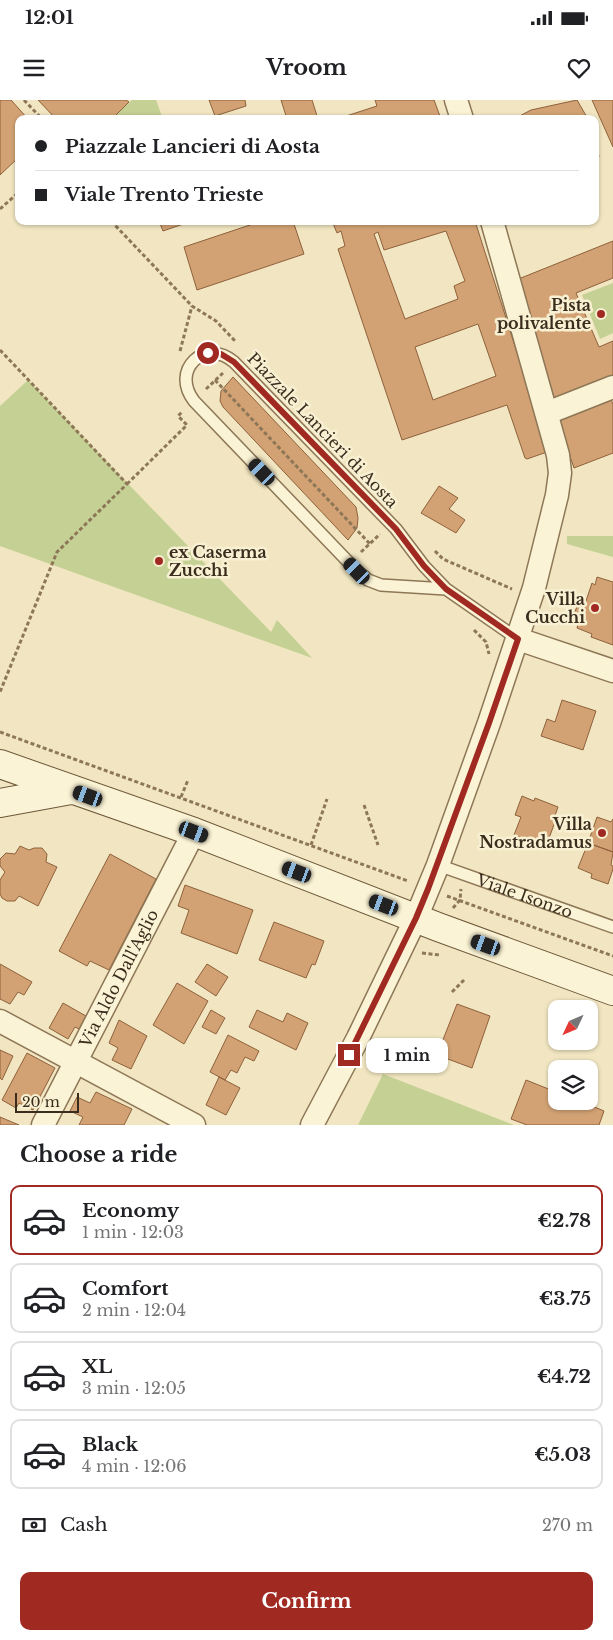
<!DOCTYPE html>
<html lang="en">
<head>
<meta charset="utf-8">
<style>
	:root { --surface:#fff; --page:#f2f2f2; --text:#202124; --muted:#757577; --line:#e0e0e0; --accent:#a02a22 }
	body { margin:0; font-family:"Libre Baskerville",serif; background:var(--page); color:var(--text); height:100vh; display:flex; flex-direction:column; font-size:19px; white-space:nowrap }
	* { box-sizing:border-box; margin:0 }
	p { font-size:16px; color:var(--muted) }
	.icon { flex:none; width:28px; height:28px; fill:none; stroke:currentColor; stroke-width:2; stroke-linecap:round; stroke-linejoin:round }
	.map { position:relative; height:1025px; overflow:hidden }
	.details { display:flex; flex-direction:column; background:var(--surface); flex:1 }
	.details>* { flex:none }
	.banner { position:absolute; left:15px; top:15px; width:584px; height:110px; border-radius:10px; box-shadow:0 1px 4px #0004; display:grid; align-content:center; height:110px; padding:0 20px; background:var(--surface) }
	.needle { width:32px; rotate:226deg }
	.controls { position:absolute; left:548px; top:900px; display:grid; gap:10px }
	.controls a { display:grid; place-items:center; width:50px; height:50px; border-radius:10px; background:var(--surface); box-shadow:0 1px 4px #0004; font-size:25px }
	.scale { position:absolute; left:15px; bottom:12px; width:64px; box-sizing:border-box; padding-left:5px; border:2px solid #3b2d1d; border-top:0; font-size:14px; line-height:18px; white-space:nowrap; color:#3b2d1d; -webkit-text-stroke:4px #f8f0d2; paint-order:stroke }
	.end { position:absolute; width:22px; height:22px; margin:-11px; border:6px solid #a02a22; background:#fff; box-shadow:0 0 0 2px #fff }
	.from { border-radius:50% }
	.bubble { position:absolute; height:35px; border-radius:10px; background:var(--surface); box-shadow:0 1px 4px #0004; font-size:16px; font-weight:800; line-height:35px; text-align:center }
	.car { position:absolute; width:15px; height:30px; margin:-15px -8px; border-radius:6px; box-shadow:0 0 4px 1px #0007; background:linear-gradient(#222 24%,#8ab4d8 0 40%,#222 0 76%,#8ab4d8 0 86%,#222 0) }
	.banner b { display:flex; align-items:center; gap:18px; height:48px; font-size:19px }
	.banner b+b { border-top:1px solid var(--line) }
	.banner i { width:12px; height:12px; background:var(--text) }
	ul { padding:0; list-style:none }
	li { display:flex; align-items:center; gap:15px; height:70px; margin:0 10px 8px; padding:0 10px; border:2px solid var(--line); border-radius:10px }
	li div { flex:1 }
	li b { display:block; font-size:19px }
	li em { font-style:normal; font-weight:800 }
	li.active { border-color:var(--accent) }
	li>.icon { width:45px; height:45px; stroke-width:1.5 }
	h2 { padding:0 20px; font-size:22px; line-height:60px }
	.pay { display:flex; align-items:center; gap:12px; height:55px; padding:0 20px; font-size:19px }
	.pay p { margin-inline-start:auto }
	.action { display:flex; gap:10px; margin-top:auto; padding:10px 20px }
	.action a { flex:1; height:58px; border-radius:10px; background:var(--accent); color:#fff; font-size:20px; font-weight:800; line-height:58px; text-align:center }
	.status { display:flex; justify-content:space-between; align-items:center; height:35px; padding:0 25px; background:var(--surface); direction:ltr }
	.status svg { height:14px; fill:currentColor }
	header { display:flex; justify-content:space-between; align-items:center; height:65px; padding:0 20px; background:var(--surface); font-size:22px; font-weight:800 }
	.map>svg:first-child { display:block }
	.green { fill:#c5d094 }
	.building { fill:#d2a274; stroke:#8e613b; fill-rule:evenodd }
	.lines { fill:none; stroke-linecap:round; stroke-linejoin:round }
	.lane-casing { stroke:#8d7757; stroke-width:14 }
	.street-casing { stroke:#8d7757; stroke-width:25 }
	.secondary-casing { stroke:#6e583a; stroke-width:30 }
	.path { stroke:#8d7757; stroke-width:3; stroke-dasharray:4 2.5; stroke-linecap:butt }
	.lane { stroke:#fbf3d5; stroke-width:11 }
	.street { stroke:#fbf3d5; stroke-width:22 }
	.secondary { stroke:#fbf3d5; stroke-width:28 }
	.route { stroke:#a02a22; stroke-width:6 }
	.poi-dot { fill:#a02a22; stroke:#f8f0d2; stroke-width:2 }
	.labels { text-anchor:middle; dominant-baseline:central; stroke-width:5; stroke-linejoin:round; paint-order:stroke }
	.poi-label { font-size:16px; font-weight:bold; fill:#3b2d1d; stroke:#f8f0d2; text-anchor:end }
	.street-label { font-size:16px; fill:#3b2d1d; stroke:#f8f0d2 }
</style>
</head>
<body>
<div class="status"><b>12:01</b><svg viewBox="0 0 49 12"><path d="M0 12V9h3v3zM5 12V6h3v6zM10 12V3h3v9zM15 12V0h3v12zM26 1h20v11H26zM47 4h2v5h-2z"/></svg></div>
<header><svg class="icon" aria-label="menu" viewBox="0 0 24 24"><path d="M4 6h16M4 12h16M4 18h16"/></svg>Vroom<svg class="icon" aria-label="heart" viewBox="0 0 24 24"><path d="M12 20l-8-8c-3-5 5-10 8-4 3-6 11-1 8 4z"/></svg></header>
<div class="map">
<svg width="613" height="1025" viewBox="0 0 613 1025">
	<rect width="100%" height="100%" fill="#f1e6c1"/>
	<path class="green" d="M132 0H156L163 19H112Z
		M613 183V233L600 239 582 195Z
		M28 280 271 532 277 520 312 558 0 446V306Z
		M567 436H613V457L567 444Z
		M383 974 514 1025H358Z"/>
	<path class="building" d="M0 0H11L28 19H19V57L0 75Z
		M38 0H126L129 2 112 19H56Z
		M209 0H245L246 6 215 16Z
		M281 0H312L318 19H287Z
		M375 0H434L441 19H337L377 6Z
		M577 0 588 19H514L531 10Z
		M592 0H613V47Z
		M595 39 599 57 595 59Z
		M159 121H192L163 131Z
		M262 121H293L304 154 197 190 184 147Z
		M332 121H475L545 340 542 341 547 352 527 359 525 358 507 305 402 340 338 149 345 146 341 131 337 133ZM446 131 465 181 454 186 458 199 405 219 374 134 378 132 384 150ZM478 224 496 276 433 300 415 247Z
		M613 141V178L576 193 599 247 613 241V281L555 303 516 180Z
		M233 277 356 407 358 418 357 428 348 440 223 307 220 301 221 291Z
		M609 295 613 304V353L574 368 556 315Z
		M439 386 458 398 449 409 465 420 456 433 421 413Z
		M597 477 613 482V545L591 537 592 534 577 528 580 516 574 514 580 499 586 501 592 483 595 485Z
		M562 600 596 611 583 650 541 636 547 619 555 622Z
		M522 696 534 701 535 698 558 707 553 721 555 722 548 741 541 739 539 744 514 735 521 717 515 715Z
		M597 717 611 722 613 719V752L588 743Z
		M588 743 613 752 611 765 613 766V769L608 784 591 778 592 774 578 768Z
		M20 746 29 750 34 748H42L47 754 46 762 57 767 38 806 19 796 15 801H7L2 798 0 794V780L5 772 0 766V759L6 753 15 754Z
		M110 754 156 779 109 870 90 861 87 866 59 851Z
		M185 785 253 810 237 854 181 833 189 810 178 806Z
		M274 822 324 841 315 865 312 864 306 878 259 860Z
		M0 864 32 882 24 895 18 892 10 904 0 899Z
		M207 864 228 877 216 896 195 882Z
		M177 883 208 901 184 944 153 925Z
		M63 903 86 916 79 929 75 927 68 939 49 928Z
		M457 904 490 916 472 968 437 955Z
		M211 910 225 918 216 934 202 927Z
		M257 910 283 922 287 913 308 923 296 950 249 927Z
		M119 920 147 936 131 969 112 960 118 948 109 943Z
		M228 935 259 951 254 961 245 957 237 973 231 970 225 980 210 972Z
		M0 950 13 956 2 980 0 978Z
		M27 953 55 968 33 1010 19 1003 16 1008 2 1000Z
		M219 977 240 988 226 1015 206 1005Z
		M526 980 556 992V1001H580L604 1011 599 1025H527L511 1019Z
		M96 992 132 1009 124 1025H79L83 1017 70 1011 77 997 90 1003Z
		M0 1017 19 1025H0Z"/>
	<g class="lines">
		<g class="lane-casing">
			<g id="lane">
				<path d="M446 489 381 485 368 480 357 471 194 301C170 270 205 237 234 262L396 429 424 466 446 489 518 539"/>
				<path id="s1" d="M438 765 613 827"/>
			</g>
		</g>
		<g class="street-casing">
			<g id="street">
				<path d="M456 0 462 19"/>
				<path d="M547 313 613 287"/>
				<path d="M518 539 613 571"/>
				<path d="M0 921 194 1025"/>
				<path id="s2" d="M43 1025 194 732"/>
				<path d="M312 1025 358 938 416 818 438 765 489 623 534 488 557 395 560 373 558 355 492 121"/>
			</g>
		</g>
		<g class="secondary-casing">
			<path id="secondary" d="M0 664 194 732 438 827 613 891
				M0 703 71 690"/>
		</g>
		<path class="path" d="M24 0 42 19
			M0 109 19 92
			M111 121 192 206 216 221 236 242
			M0 250 127 384 57 452 0 592
			M180 251 192 206
			M215 280 370 444
			M206 289 223 273
			M127 384 187 325 178 316 183 311
			M435 451 443 459 512 489
			M361 452 380 434
			M474 530 486 542 489 554
			M0 632 408 781
			M181 697 188 680
			M364 705 378 745
			M311 745 327 699
			M447 796 613 856
			M453 808 460 800 461 789
			M422 853 440 855
			M452 892 465 879"/>
		<use href="#lane" class="lane"/>
		<use href="#street" class="street"/>
		<use href="#secondary" class="secondary"/>
	</g>
	<g class="lines">
		<path class="route" d="M208 253 221 254 234 262 396 429 424 466 446 489 518 539 489 623 428 789 416 818 349 955"/>
	</g>
	<g class="poi-dot">
		<circle cx="601" cy="214" r="5"/>
		<circle cx="159" cy="461" r="5"/>
		<circle cx="595" cy="508" r="5"/>
		<circle cx="602" cy="733" r="5"/>
	</g>
	<g class="labels">
		<g class="poi-label">
			<text x="591" y="205">Pista<tspan x="591" dy="18">polivalente</tspan></text>
			<text x="169" y="452" text-anchor="start">ex Caserma<tspan x="169" dy="18">Zucchi</tspan></text>
			<text x="585" y="499">Villa<tspan x="585" dy="18">Cucchi</tspan></text>
			<text x="592" y="724">Villa<tspan x="592" dy="18">Nostradamus</tspan></text>
		</g>
		<g class="street-label">
			<text transform="translate(323 330) rotate(46)">Piazzale Lancieri di Aosta</text>
			<text stroke="none"><textPath href="#s1" startOffset="92">Viale Isonzo</textPath></text>
			<text stroke="none"><textPath href="#s2" startOffset="165">Via Aldo Dall'Aglio</textPath></text>
		</g>
	</g>
</svg>
<div class="controls">
<a><svg class="needle" viewBox="-14 -14 28 28"><path d="M0-13l5 13h-10z" fill="#e53935"/><path d="M0 13l5-13h-10z" fill="#757577"/></svg></a>
<a><svg class="icon" aria-label="layers" viewBox="0 0 24 24"><path d="M12 4l9 5-9 5-9-5zM3 14l9 5 9-5"/></svg></a>
</div>
<div class="scale">20 m</div>
<i class="end from" style="left:208px;top:253px"></i>
<i class="end" style="left:349px;top:955px"></i>
<div class="bubble" style="left:366px;top:938px;width:82px">1 min</div>
<i class="car" style="left:262px;top:372px;rotate:316deg"></i>
<i class="car" style="left:357px;top:471px;rotate:316deg"></i>
<i class="car" style="left:88px;top:696px;rotate:290deg"></i>
<i class="car" style="left:194px;top:732px;rotate:111deg"></i>
<i class="car" style="left:297px;top:772px;rotate:291deg"></i>
<i class="car" style="left:384px;top:805px;rotate:291deg"></i>
<i class="car" style="left:486px;top:845px;rotate:290deg"></i>
<div class="banner">
<b><i class="from"></i>Piazzale Lancieri di Aosta</b>
<b><i></i>Viale Trento Trieste</b>
</div>
</div>
<section class="details">
<h2>Choose a ride</h2>
<ul>
<li class="active"><svg class="icon" aria-label="car" viewBox="0 0 24 24"><path d="M5 17H2v-5l4-1 3-4h7l3 4 3 1v5h-3M9 17h6M6 11h13"/><circle cx="7" cy="17" r="2"/><circle cx="17" cy="17" r="2"/></svg><div><b>Economy</b><p>1 min · 12:03</p></div><em>€2.78</em></li>
<li><svg class="icon" aria-label="car" viewBox="0 0 24 24"><path d="M5 17H2v-5l4-1 3-4h7l3 4 3 1v5h-3M9 17h6M6 11h13"/><circle cx="7" cy="17" r="2"/><circle cx="17" cy="17" r="2"/></svg><div><b>Comfort</b><p>2 min · 12:04</p></div><em>€3.75</em></li>
<li><svg class="icon" aria-label="car" viewBox="0 0 24 24"><path d="M5 17H2v-5l4-1 3-4h7l3 4 3 1v5h-3M9 17h6M6 11h13"/><circle cx="7" cy="17" r="2"/><circle cx="17" cy="17" r="2"/></svg><div><b>XL</b><p>3 min · 12:05</p></div><em>€4.72</em></li>
<li><svg class="icon" aria-label="car" viewBox="0 0 24 24"><path d="M5 17H2v-5l4-1 3-4h7l3 4 3 1v5h-3M9 17h6M6 11h13"/><circle cx="7" cy="17" r="2"/><circle cx="17" cy="17" r="2"/></svg><div><b>Black</b><p>4 min · 12:06</p></div><em>€5.03</em></li>
</ul>
<div class="pay"><svg class="icon" aria-label="cash" viewBox="0 0 24 24"><path d="M3 7h18v10H3z"/><circle cx="12" cy="12" r="2"/></svg>Cash<p>270 m</p></div>
<div class="action"><a>Confirm</a></div>
</section>
</body>
</html>
